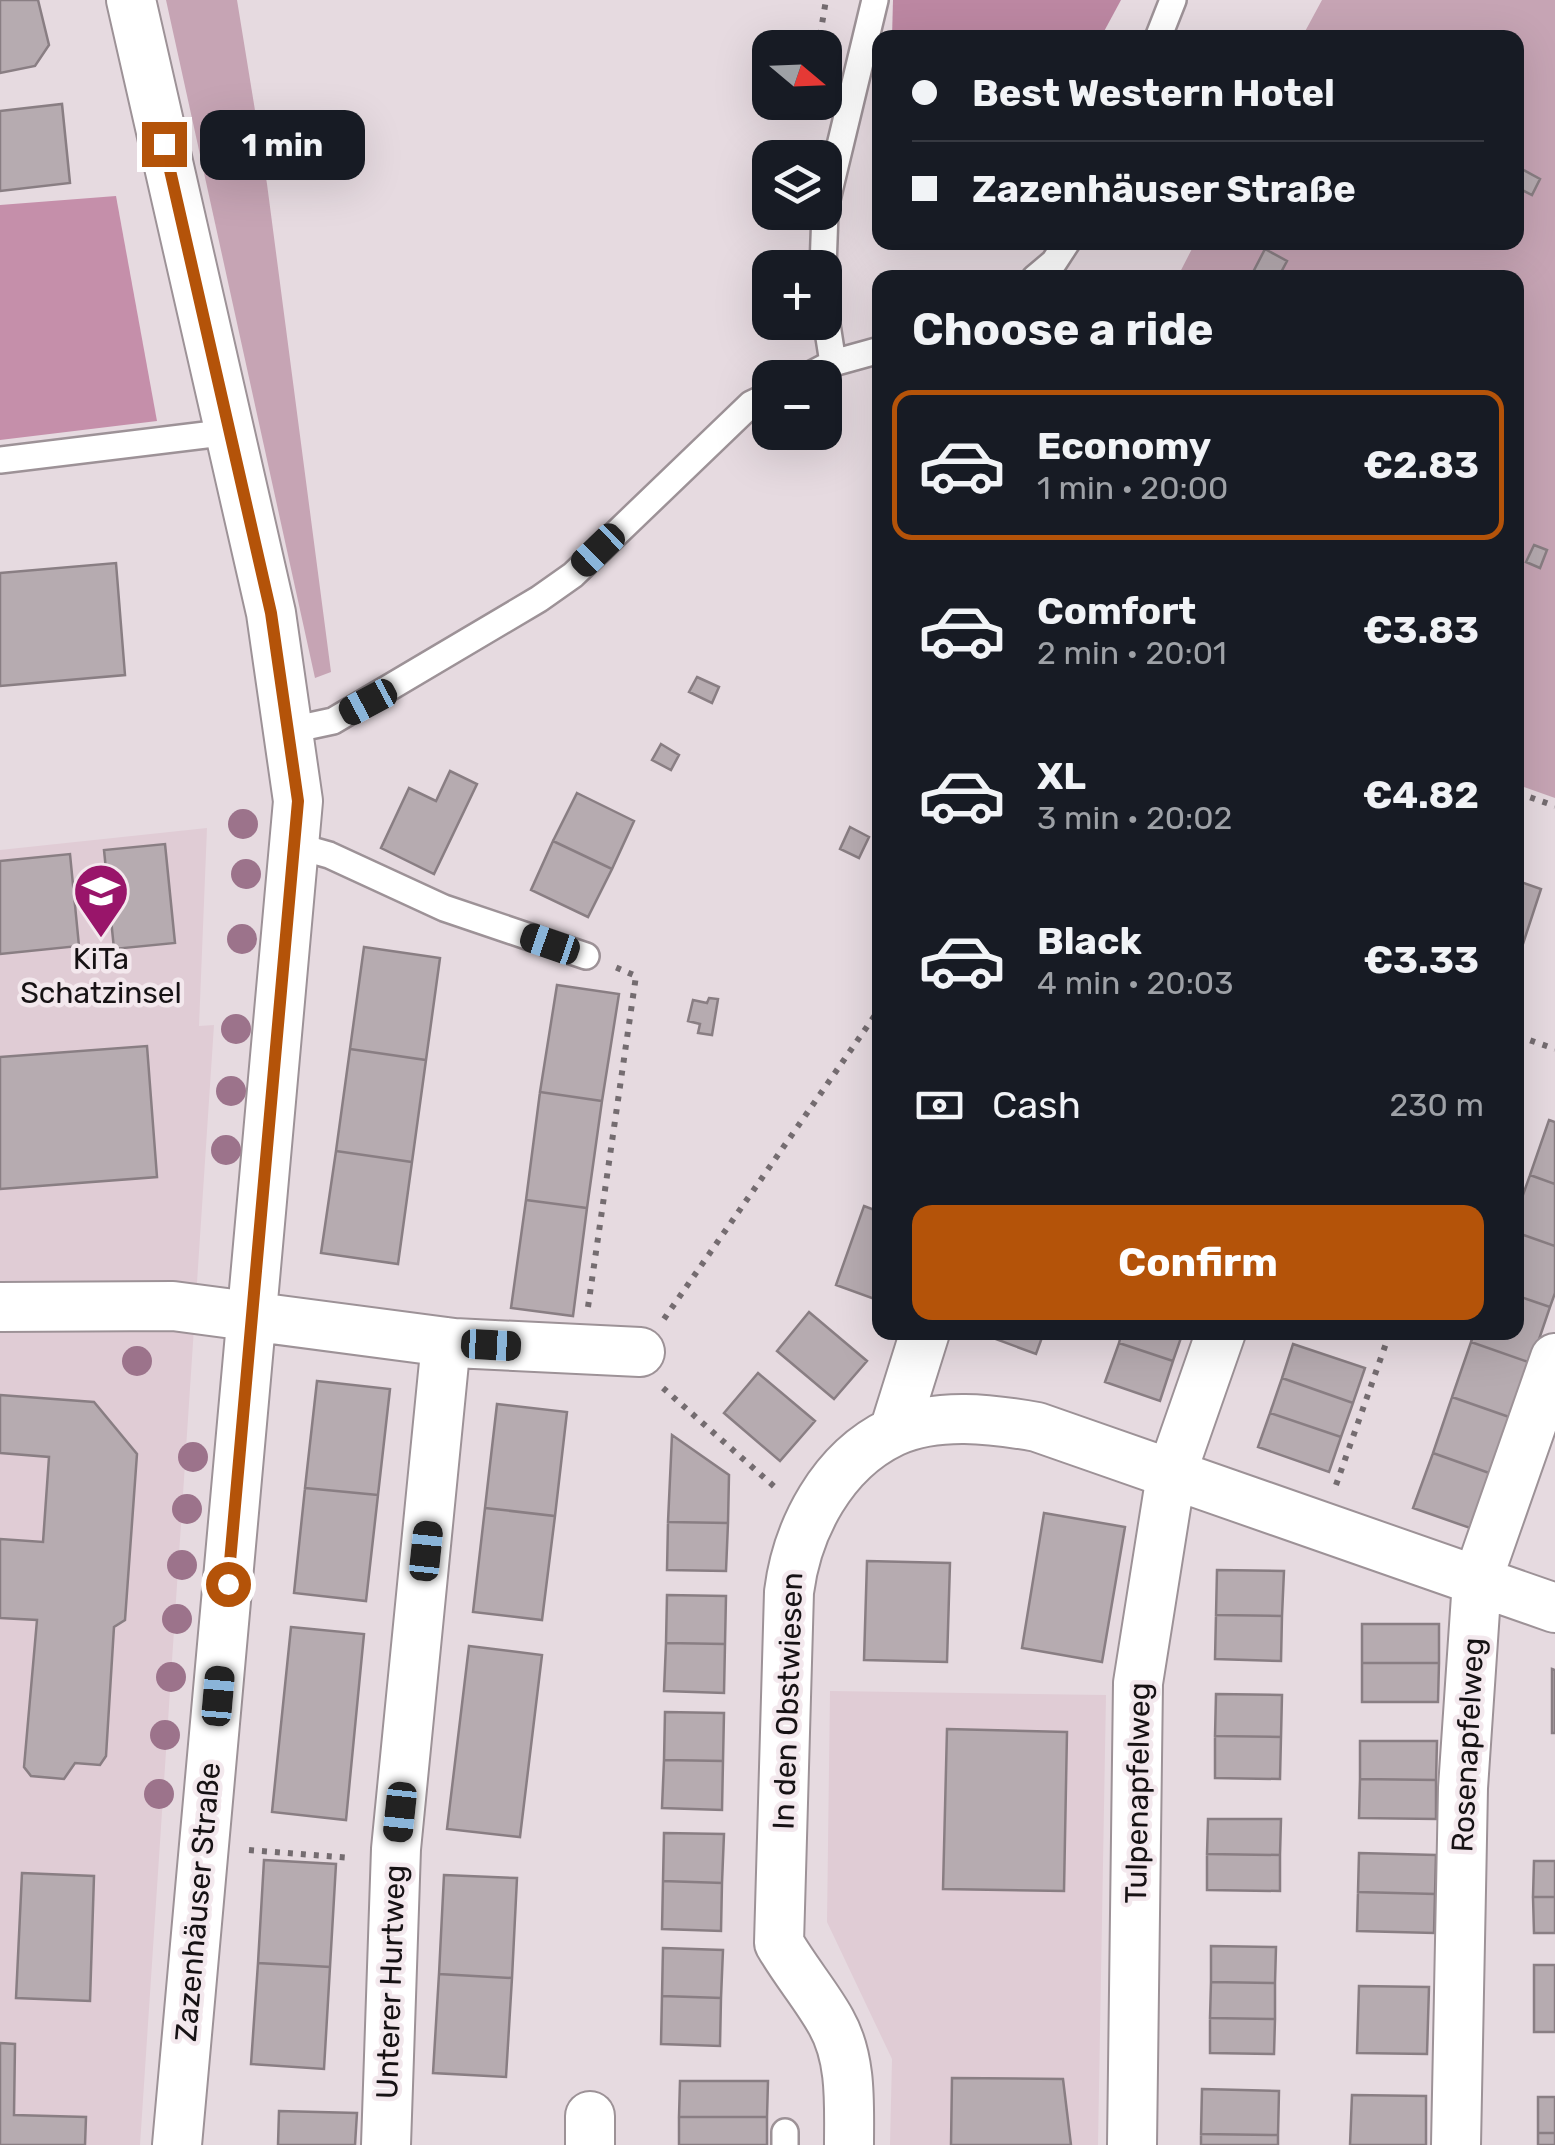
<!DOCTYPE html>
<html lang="en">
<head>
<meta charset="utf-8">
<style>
	:root { --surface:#171b24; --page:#242831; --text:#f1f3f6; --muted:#9ea1a6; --line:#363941; --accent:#b45309 }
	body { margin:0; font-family:Rubik,sans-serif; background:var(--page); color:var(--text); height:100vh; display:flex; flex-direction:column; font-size:38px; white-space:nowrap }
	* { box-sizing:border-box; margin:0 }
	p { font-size:32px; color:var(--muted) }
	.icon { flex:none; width:55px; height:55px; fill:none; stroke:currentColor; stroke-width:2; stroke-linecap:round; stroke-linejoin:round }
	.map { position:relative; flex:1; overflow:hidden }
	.side { position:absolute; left:872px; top:270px; width:652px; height:1070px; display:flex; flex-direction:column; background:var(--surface); border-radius:20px; box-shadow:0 10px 40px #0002 }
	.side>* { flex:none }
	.top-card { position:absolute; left:872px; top:30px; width:652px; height:220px; border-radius:20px; box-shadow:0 10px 40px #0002; display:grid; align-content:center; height:220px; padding:0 40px; background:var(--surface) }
	.needle { width:65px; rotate:109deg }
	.controls { position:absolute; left:752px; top:30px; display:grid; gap:20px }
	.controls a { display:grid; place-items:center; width:90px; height:90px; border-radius:20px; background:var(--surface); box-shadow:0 10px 40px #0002; font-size:50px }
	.end { position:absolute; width:45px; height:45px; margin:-22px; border:12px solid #b45309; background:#fff; box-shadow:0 0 0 5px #fff }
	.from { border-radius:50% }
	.bubble { position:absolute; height:70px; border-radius:20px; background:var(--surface); box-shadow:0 10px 40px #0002; font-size:32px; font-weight:700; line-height:70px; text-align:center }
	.car { position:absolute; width:30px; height:60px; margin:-30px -15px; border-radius:12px; box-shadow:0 0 8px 2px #0007; background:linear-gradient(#222 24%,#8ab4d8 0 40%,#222 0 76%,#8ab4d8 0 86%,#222 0) }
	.top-card b { display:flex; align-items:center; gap:35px; height:95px; font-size:38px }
	.top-card b+b { border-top:2px solid var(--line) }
	.top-card i { width:25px; height:25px; background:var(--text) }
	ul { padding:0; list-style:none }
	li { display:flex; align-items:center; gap:30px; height:150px; margin:0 20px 15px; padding:0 20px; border:5px solid transparent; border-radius:20px }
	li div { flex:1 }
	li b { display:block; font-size:38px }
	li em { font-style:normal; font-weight:700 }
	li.on { border-color:var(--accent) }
	li>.icon { width:90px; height:90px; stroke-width:1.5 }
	h2 { padding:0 40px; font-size:45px; line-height:120px }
	.pay { display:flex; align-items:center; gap:25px; height:110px; padding:0 40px; font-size:38px }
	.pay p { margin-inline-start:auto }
	.button { display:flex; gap:20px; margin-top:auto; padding:20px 40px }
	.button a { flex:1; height:115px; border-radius:20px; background:var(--accent); color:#fff; font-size:40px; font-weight:700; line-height:115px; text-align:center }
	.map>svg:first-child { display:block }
	.built { fill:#e0ccd5 }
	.green { fill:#c6a4b4 }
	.forest { fill:#c58faa }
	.water { fill:#bc87a2 }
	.building { fill:#b6abb0; stroke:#897e83; stroke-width:2.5 }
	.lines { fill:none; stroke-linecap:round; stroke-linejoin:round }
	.service-casing { stroke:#9d9297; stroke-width:30 }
	.minor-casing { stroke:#9d9297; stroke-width:52 }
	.path { stroke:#746c70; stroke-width:6; stroke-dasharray:5 8; stroke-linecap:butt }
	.service { stroke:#fff; stroke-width:25 }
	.minor { stroke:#fff; stroke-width:48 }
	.tree { fill:#9c738b }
	.route { stroke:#b45309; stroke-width:12 }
	.labels { text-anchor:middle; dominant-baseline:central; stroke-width:9; stroke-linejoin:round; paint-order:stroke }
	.poi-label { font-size:30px; fill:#161214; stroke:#f3e8ed }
	.street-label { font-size:30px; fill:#161214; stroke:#f3e8ed }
</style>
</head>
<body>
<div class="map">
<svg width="1555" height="2145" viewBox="0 0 1555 2145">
	<rect width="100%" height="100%" fill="#e6dae0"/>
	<path class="built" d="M207 828 199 1026 214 1025 140 2145H0V850Z
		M830 1691 1106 1695 1098 2145H890L892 2059 827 1922Z"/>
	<path class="green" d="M166 0H237L267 184 331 672 315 678Z
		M1322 0H1555V798L1518 785V278H1177L1195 243 1518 242V38L1302 37Z"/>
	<path class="forest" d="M116 196 157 421 0 440V205Z"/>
	<path class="water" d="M893 0H1121L1101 37 892 38Z"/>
	<path class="building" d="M0 0H38L49 45 35 66 0 73Z
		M62 104 70 183 0 191V111Z
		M1518 167 1540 179 1532 195 1518 188Z
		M1265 249 1287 261 1278 278H1250Z
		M1534 545 1547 550 1540 568 1526 562Z
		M116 563 125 675 0 686V573Z
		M697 677 719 687 712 703 689 692Z
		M661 744 679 755 671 770 652 760Z
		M450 771 477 784 434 874 381 848 409 788 436 801Z
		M577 793 634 821 612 869 553 841Z
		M850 827 869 837 859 858 840 849Z
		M553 841 612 869 588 917 531 890Z
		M165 844 175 943 114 949 104 850Z
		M70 854 79 946 0 954V861Z
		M1518 881 1541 889 1518 959Z
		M364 947 440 958 426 1060 350 1049Z
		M557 985 619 994 602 1101 540 1092Z
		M709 998 718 999 712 1035 698 1033 700 1024 688 1021 693 1000 707 1003Z
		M147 1046 157 1177 0 1189V1057Z
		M350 1049 426 1060 412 1162 336 1151Z
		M540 1092 602 1101 587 1208 526 1200Z
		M1549 1120 1555 1122V1184L1530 1175Z
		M336 1151 412 1162 398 1264 321 1253Z
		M1530 1175 1555 1184V1246L1518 1233V1209Z
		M526 1200 587 1208 573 1316 511 1308Z
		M864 1206 880 1212V1301L836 1285Z
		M1518 1233 1555 1246V1293L1550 1307 1518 1296Z
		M1518 1296 1550 1307 1531 1363 1471 1342 1475 1332H1518Z
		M809 1312 867 1361 834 1399 777 1351Z
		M977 1332H1044L1036 1354Z
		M1122 1332H1183L1173 1361 1119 1343Z
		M1471 1342 1531 1363 1512 1418 1452 1397Z
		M1119 1343 1173 1361 1160 1401 1105 1382Z
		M1293 1344 1365 1368 1353 1403 1282 1378Z
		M758 1373 815 1421 780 1461 724 1413Z
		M1282 1378 1353 1403 1341 1437 1270 1413Z
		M317 1381 390 1389 378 1495 305 1488Z
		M0 1395 94 1402 137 1454 125 1620 114 1627 106 1756 100 1765 75 1763 64 1779 31 1776 24 1767 37 1620 0 1618V1539L43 1542 49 1457 0 1453Z
		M1452 1397 1512 1418 1492 1474 1433 1453Z
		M497 1404 567 1412 555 1516 485 1508Z
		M1270 1413 1341 1437 1329 1472 1258 1447Z
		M672 1435 729 1475 728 1523 668 1522Z
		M1433 1453 1492 1474 1473 1529 1413 1508Z
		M305 1488 378 1495 366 1601 294 1593Z
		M485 1508 555 1516 542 1620 473 1612Z
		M1044 1513 1125 1527 1102 1662 1022 1648Z
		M668 1522 728 1523 726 1571 667 1570Z
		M867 1561 950 1563 947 1662 864 1660Z
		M1217 1570 1284 1571 1282 1616 1216 1615Z
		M667 1595 726 1596 725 1644 666 1643Z
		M1216 1615 1282 1616 1281 1661 1215 1659Z
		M1362 1624H1439V1663H1362Z
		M291 1627 364 1634 346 1820 272 1812Z
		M666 1643 725 1644 724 1693 664 1691Z
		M469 1646 542 1655 520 1837 447 1829Z
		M1362 1663H1439L1438 1702H1362Z
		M1552 1669 1555 1670V1733H1552Z
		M1216 1694 1282 1695 1281 1737 1215 1736Z
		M665 1712 724 1713 723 1761 664 1760Z
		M947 1729 1067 1732 1064 1891 943 1889Z
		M1215 1736 1281 1737 1280 1779 1215 1778Z
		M1360 1741H1437L1436 1780 1360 1779Z
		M664 1760 723 1761 722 1810 662 1808Z
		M1360 1779 1436 1780V1819L1359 1818Z
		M1208 1819H1281L1280 1855 1207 1854Z
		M664 1833 724 1834 722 1883 663 1881Z
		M1359 1853 1436 1855 1435 1894 1358 1892Z
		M1207 1854 1280 1855V1891L1207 1890Z
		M264 1860 336 1864 330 1967 258 1963Z
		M1534 1861H1555V1897H1533Z
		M22 1873 94 1876 90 2001 16 1998Z
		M444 1875 517 1878 512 1978 439 1974Z
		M663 1881 722 1883 721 1931 662 1929Z
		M1358 1892 1435 1894 1434 1933 1357 1931Z
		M1533 1897H1555V1933H1534Z
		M1211 1946 1276 1947 1275 1983 1211 1982Z
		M663 1948 723 1950 721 1998 662 1996Z
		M258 1963 330 1967 324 2069 251 2064Z
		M1534 1965H1555V2032H1534Z
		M439 1974 512 1978 506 2077 433 2073Z
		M1211 1982 1275 1983V2019L1210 2018Z
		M1359 1986 1429 1987 1427 2054 1357 2053Z
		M662 1996 721 1998 720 2046 661 2044Z
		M1210 2018 1275 2019 1274 2054 1210 2053Z
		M0 2043 15 2044 14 2115 86 2117 85 2145H0Z
		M952 2078 1063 2079 1071 2145H951Z
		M680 2081H768L767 2117H679Z
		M1202 2089 1279 2091 1278 2135 1201 2134Z
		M1352 2095 1426 2096V2145H1350Z
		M1538 2097H1555V2133H1538Z
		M279 2111 357 2113 355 2145H278Z
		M679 2117H767V2145H679Z
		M1538 2133H1555V2145H1538Z
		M1201 2134 1278 2135V2145H1201Z"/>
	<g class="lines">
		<g class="service-casing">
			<path id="service" d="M1158 38 1173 0
				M825 208 875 0
				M823 268 825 212
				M1035 278 1054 262 1067 242
				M825 312 833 363
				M804 378 833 363 880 350
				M0 460 230 432
				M291 730 333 721 539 599 573 575 751 404 770 395
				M297 846 329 855 444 908 586 956
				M785 2145V2132"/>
		</g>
		<g class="minor-casing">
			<path id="minor" d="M131 0 271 613 298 801 177 2145
				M0 1307 173 1306 454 1343 640 1352
				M894 1431 925 1332
				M590 2116V2145
				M386 2145 396 1849 446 1342
				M849 2145C849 2104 852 2059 831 2022 816 1995 795 1971 779 1943L789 1592C797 1529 832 1461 893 1432 937 1412 992 1419 1037 1427L1555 1608
				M1132 2145 1138 1683 1171 1475 1221 1332
				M1456 2145 1463 1788 1477 1581 1555 1358"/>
		</g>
		<path class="path" d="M818 48 826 0
			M809 116 810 102
			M1518 793 1555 806
			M1518 1036 1555 1049
			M588 1307 636 976 615 967
			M664 1319 880 1008
			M663 1388 777 1489
			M1336 1485 1390 1332
			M249 1850 351 1858"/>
		<use href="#service" class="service"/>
		<use href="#minor" class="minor"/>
	</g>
	<g class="tree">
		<circle cx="243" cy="824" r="15"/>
		<circle cx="246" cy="874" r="15"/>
		<circle cx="242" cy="939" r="15"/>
		<circle cx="236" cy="1029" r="15"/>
		<circle cx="231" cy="1091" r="15"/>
		<circle cx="226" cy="1150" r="15"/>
		<circle cx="137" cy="1361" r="15"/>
		<circle cx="193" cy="1457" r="15"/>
		<circle cx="187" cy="1509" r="15"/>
		<circle cx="182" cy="1565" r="15"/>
		<circle cx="177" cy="1619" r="15"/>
		<circle cx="171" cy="1677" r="15"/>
		<circle cx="165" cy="1735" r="15"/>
		<circle cx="159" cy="1794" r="15"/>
	</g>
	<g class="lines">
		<path class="route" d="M164 144 271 613 298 801 228 1584"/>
	</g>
	<defs>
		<g id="school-pin" transform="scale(2.875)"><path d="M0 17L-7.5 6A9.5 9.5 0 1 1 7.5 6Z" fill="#99156a" stroke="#f3e8ed"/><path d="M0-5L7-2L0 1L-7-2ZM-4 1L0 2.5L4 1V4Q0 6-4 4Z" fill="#fff"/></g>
	</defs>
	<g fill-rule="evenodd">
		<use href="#school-pin" x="101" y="891"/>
	</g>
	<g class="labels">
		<g class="poi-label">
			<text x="101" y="959">KiTa<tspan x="101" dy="34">Schatzinsel</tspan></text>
		</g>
		<g class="street-label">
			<text transform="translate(788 1701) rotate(-88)">In den Obstwiesen</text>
			<text transform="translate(1468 1745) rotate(-87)">Rosenapfelweg</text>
			<text transform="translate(1138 1793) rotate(-89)">Tulpenapfelweg</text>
			<text transform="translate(198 1902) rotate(-85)">Zazenhäuser Straße</text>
			<text transform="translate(391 1982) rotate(-88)">Unterer Hurtweg</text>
		</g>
	</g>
</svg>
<div class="controls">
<a><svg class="needle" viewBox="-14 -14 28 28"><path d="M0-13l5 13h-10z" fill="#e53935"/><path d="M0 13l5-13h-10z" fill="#9ea1a6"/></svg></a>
<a><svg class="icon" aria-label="layers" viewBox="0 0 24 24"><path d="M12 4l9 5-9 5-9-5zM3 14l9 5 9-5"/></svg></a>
<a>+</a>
<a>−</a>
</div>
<i class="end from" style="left:228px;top:1584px"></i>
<i class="end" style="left:164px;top:144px"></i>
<div class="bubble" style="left:200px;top:110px;width:165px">1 min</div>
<i class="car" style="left:598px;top:550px;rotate:226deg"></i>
<i class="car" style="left:368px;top:702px;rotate:242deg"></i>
<i class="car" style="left:550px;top:944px;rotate:289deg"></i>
<i class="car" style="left:491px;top:1345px;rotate:93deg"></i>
<i class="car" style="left:426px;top:1551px;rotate:6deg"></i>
<i class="car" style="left:218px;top:1696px;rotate:5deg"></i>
<i class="car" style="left:400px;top:1812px;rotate:186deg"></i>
<div class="top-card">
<b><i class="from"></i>Best Western Hotel</b>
<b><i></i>Zazenhäuser Straße</b>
</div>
<section class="side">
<h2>Choose a ride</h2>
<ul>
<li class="on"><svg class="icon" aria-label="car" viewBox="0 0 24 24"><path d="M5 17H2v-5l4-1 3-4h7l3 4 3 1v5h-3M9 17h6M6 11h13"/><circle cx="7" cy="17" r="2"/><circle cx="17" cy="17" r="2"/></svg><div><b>Economy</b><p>1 min · 20:00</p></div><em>€2.83</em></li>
<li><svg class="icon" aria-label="car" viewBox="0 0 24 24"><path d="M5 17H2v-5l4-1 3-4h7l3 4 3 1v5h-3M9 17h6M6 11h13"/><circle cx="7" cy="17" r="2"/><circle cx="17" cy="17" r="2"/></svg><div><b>Comfort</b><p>2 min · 20:01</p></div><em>€3.83</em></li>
<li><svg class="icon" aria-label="car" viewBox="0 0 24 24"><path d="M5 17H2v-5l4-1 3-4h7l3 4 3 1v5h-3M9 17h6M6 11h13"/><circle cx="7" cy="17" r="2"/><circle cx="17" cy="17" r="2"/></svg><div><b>XL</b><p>3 min · 20:02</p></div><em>€4.82</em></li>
<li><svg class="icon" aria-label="car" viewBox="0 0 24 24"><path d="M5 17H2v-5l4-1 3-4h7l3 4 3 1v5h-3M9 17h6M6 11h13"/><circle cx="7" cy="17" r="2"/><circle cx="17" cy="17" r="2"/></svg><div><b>Black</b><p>4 min · 20:03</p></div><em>€3.33</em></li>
</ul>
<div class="pay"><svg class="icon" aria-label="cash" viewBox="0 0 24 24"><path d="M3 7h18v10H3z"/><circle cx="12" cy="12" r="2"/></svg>Cash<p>230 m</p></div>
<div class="button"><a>Confirm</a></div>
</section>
</div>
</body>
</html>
